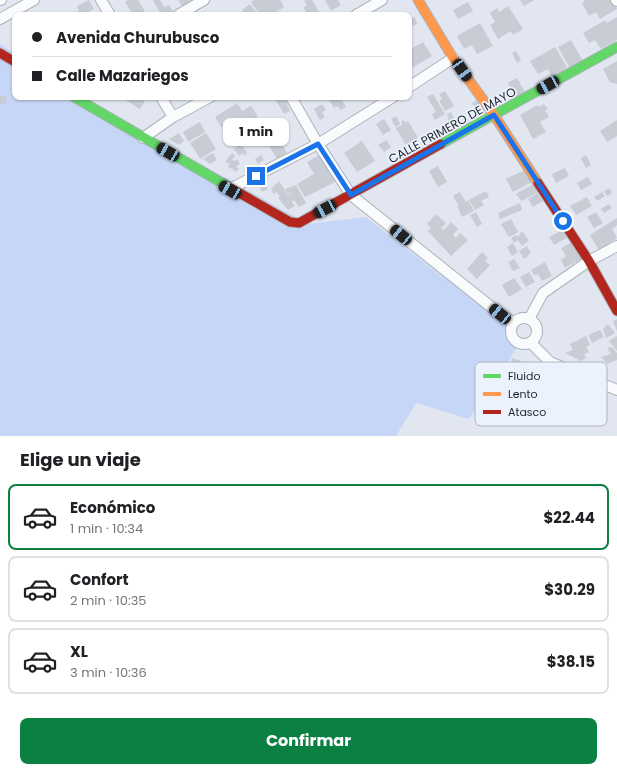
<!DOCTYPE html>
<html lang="es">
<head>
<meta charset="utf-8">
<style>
	:root { --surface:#fff; --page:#f6f6f6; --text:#202124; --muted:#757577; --line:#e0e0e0; --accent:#0b8043 }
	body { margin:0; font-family:Poppins,sans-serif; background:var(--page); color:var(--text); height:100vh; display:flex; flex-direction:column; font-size:15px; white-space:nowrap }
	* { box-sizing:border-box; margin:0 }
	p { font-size:13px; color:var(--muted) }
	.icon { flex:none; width:22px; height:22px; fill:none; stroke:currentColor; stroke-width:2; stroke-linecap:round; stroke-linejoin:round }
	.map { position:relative; height:436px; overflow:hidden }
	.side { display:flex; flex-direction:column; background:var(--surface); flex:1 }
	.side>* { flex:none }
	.banner { position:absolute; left:12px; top:12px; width:400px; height:88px; border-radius:8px; box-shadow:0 1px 3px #0004; display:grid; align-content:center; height:88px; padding:0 20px; background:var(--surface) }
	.end { position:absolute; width:18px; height:18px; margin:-9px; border:5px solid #1a73e8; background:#fff; box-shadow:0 0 0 2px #fff }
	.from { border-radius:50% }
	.bubble { position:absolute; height:28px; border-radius:8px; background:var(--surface); box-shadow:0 1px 3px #0004; font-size:13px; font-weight:700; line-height:28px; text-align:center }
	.car { position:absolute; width:12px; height:24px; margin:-12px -6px; border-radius:5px; box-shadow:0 0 3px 1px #0007; background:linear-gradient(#222 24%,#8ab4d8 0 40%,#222 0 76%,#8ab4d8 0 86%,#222 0) }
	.banner b { display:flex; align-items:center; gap:14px; height:38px; font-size:15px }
	.banner b+b { border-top:1px solid var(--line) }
	.banner i { width:10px; height:10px; background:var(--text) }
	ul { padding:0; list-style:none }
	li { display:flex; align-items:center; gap:12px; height:66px; margin:0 8px 6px; padding:0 12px; border:2px solid var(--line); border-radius:8px }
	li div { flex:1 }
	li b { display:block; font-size:15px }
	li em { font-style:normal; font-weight:700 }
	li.selected { border-color:var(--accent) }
	li>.icon { width:36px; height:36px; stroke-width:1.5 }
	h2 { padding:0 20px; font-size:18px; line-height:48px }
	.button { display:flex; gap:8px; margin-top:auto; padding:8px 20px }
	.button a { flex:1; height:46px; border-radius:8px; background:var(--accent); color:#fff; font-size:16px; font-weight:700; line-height:46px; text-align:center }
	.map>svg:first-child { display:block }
	.green { fill:#c6d6f6 }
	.building { fill:#c8ccd4 }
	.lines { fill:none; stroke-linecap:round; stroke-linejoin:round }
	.street-casing { stroke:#adb1b9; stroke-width:12 }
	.fast-casing { stroke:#adb1b9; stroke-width:11 }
	.slow-casing { stroke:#adb1b9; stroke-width:11 }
	.jam-casing { stroke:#adb1b9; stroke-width:11 }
	.street { stroke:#fafbfd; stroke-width:10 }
	.fast { stroke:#63d668; stroke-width:9 }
	.slow { stroke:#ff974d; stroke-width:9 }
	.jam { stroke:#b3261e; stroke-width:9 }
	.route { stroke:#1a73e8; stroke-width:5 }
	.labels { text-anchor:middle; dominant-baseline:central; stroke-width:3.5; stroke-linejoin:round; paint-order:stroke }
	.street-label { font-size:12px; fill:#1e2128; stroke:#ecf2fd }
	.key { fill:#ecf2fd; stroke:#aeb3bd; stroke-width:1 }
	.key-label { font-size:11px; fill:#1e2128 }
</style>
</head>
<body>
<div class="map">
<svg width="617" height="436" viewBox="0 0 617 436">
	<rect width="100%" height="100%" fill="#e1e6f1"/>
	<path class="green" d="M0 44 15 54V97H81L308 224 366 217 439 274 506 319 516 349 469 419 416 403 396 436H0Z"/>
	<path class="building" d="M89 0 94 9 88 12 90 15H72L79 11 77 6Z
		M128 0H138L147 15H133L125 2Z
		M153 0H160L164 7 169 5 174 14 161 15Z
		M178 0H198L184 9Z
		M254 0H280L284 7 273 14 272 13 268 15H260L251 2Z
		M304 0H312L319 12 315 13 316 15H308L303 7 307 6Z
		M325 0H338L341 5 331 11Z
		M520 0H534L524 6Z
		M585 0H613L617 9 600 19 596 12 589 16 582 3Z
		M468 2 473 11 458 19 453 10Z
		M250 4 257 13 246 15 242 10Z
		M508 6 523 29 513 35 511 31 498 39 490 25 495 22 490 13 497 8 499 12Z
		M415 17 417 24 412 26 409 19Z
		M617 17V40L601 49 595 40 589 43 583 33 605 20 607 23Z
		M480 23 493 46 477 54 472 45 464 49 457 36Z
		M571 40 583 61 570 68 558 47Z
		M423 42 432 56 410 69 409 50Z
		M555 47 567 67 553 79 548 69 538 74 530 61Z
		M516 51 521 60 517 63 512 53Z
		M617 61V84L610 82 603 69Z
		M517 78 526 94 516 99 508 83Z
		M445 91 454 106 445 111 439 101 442 99 439 94Z
		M433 94 445 114 435 120 432 114 436 112 427 97Z
		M0 96H7L6 104H0Z
		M125 97H147L140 109 124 99Z
		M274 97H286L288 101 286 102 290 111 284 114Z
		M330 97H340L346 107 340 110 338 106 334 108 328 98Z
		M481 98 488 112 480 117 472 103Z
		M237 103 242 111 251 106 258 117 249 122 252 126 240 134 229 117 222 122 224 125 221 127 215 117Z
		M322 104 326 110 322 112 325 117 320 120 314 109Z
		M544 104 548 109 545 110 549 117 540 122 546 132 533 139 520 115 538 105 539 107Z
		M451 112 457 125 452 128 447 119 449 118 447 114Z
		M396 116 400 124 396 127 391 119Z
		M384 119 391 130 383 135 376 124Z
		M404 120 405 123 408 121 418 138 406 145 396 128 402 125 401 122Z
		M617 120V136L607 142 600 131Z
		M200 122 205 132 188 142 183 132Z
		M269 122 287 153 277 159 263 136 266 134 261 127Z
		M179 133 184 141 179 145 169 139Z
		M206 133 216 149 200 159 190 143Z
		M386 140 391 147 384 152 378 145Z
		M362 141 375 161 357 172 344 153Z
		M241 144 247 153 244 156 243 153 239 156 234 149Z
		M213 153 217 160 210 164 203 159Z
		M233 153 235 157 232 159 234 161 237 159 240 164 236 166 239 169 235 172 232 168 230 169 228 166 230 164 229 162 227 164 225 161 228 160 227 158Z
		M261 155 264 160 258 164 255 159Z
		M319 155 335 182 305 197 297 184 314 174 307 162Z
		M586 155 591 165 586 168 581 158Z
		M438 166 447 182 438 187 429 171Z
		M565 168 569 176 556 183 552 174Z
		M525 170 532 182 513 192 506 179Z
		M588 177 592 184 581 190 577 183Z
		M279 181 288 195 293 192 288 194 285 189 296 185 306 203 299 207 294 200 292 202 295 206 288 210 278 198 280 197 277 192 274 194 271 189Z
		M535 183 540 191 521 201 516 194Z
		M265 184 268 189 262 192 260 188Z
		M610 188 612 193 607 196 604 191Z
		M486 191 489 197 481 201 484 205 475 210 469 200Z
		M460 192 466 202 468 200 474 211 462 217 457 206H459L453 196Z
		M602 192 605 196 597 201 594 197Z
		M537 193 543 201 533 207 528 199Z
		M587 197 592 206 576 215 570 206Z
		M520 203 522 210 500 219 498 213Z
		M609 204 612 208 604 213 601 209Z
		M476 212 482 224 477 227 470 215Z
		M596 212 603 223 594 228 587 217Z
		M436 214 446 223 441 228 444 230 451 222 458 229 453 235 456 238 460 233 468 240 451 256 428 231 431 228 427 224Z
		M617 218V225L612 229 617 238 599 250 590 235Z
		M511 219 518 232 509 237 501 224Z
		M564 229 568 237 554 245 549 237Z
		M522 231 529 241 522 246 518 240 514 243 511 238 516 235 518 237Z
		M572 242 582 258 565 268 561 260 566 256 561 248Z
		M513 243 518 252 512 256 507 247Z
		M527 246 531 253 524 259 519 251Z
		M482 252 488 258 485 261 490 265 477 279 467 269Z
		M514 259 520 268 513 271 508 262Z
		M545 262 552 276 542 281 538 274 534 275 531 270Z
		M529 272 535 282 526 287 520 277Z
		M514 278 522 289 509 297 502 285Z
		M617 319V331L613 321Z
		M608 324 615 333 606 338 603 329Z
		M600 330 604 337 592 343 588 335Z
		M586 336 590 345 586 347 589 352 584 354 586 358 581 361 565 353 573 350 570 344Z
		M617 336V351L609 341Z
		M612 347 617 353V360L607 364 601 357 611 354 607 348Z
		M512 358 553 372 551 380 510 366Z"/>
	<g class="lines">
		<g class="street-casing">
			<path id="street" d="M0 0H1
				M101 0 110 15
				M616 0 617 1
				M178 15 204 0
				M356 15 382 0
				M0 19 34 0
				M409 87 453 58
				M161 97 173 117
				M291 97 318 144 351 195 500 314 514 323
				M143 138 173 117 210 97
				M230 189 318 144 393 97
				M511 331a13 13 0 1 1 26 0a13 13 0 1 1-26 0Z
				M529 319 543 293 589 261 617 246
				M531 343 550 362 617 390"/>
		</g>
		<g class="fast-casing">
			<path id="fast" d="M74 97 229 187
				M441 144 617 47"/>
		</g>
		<g class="slow-casing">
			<path id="slow" d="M418 0 453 58 494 115 538 183"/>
		</g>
		<g class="jam-casing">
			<path id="jam" d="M0 53 15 62
				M538 183 589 261 617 311
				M229 187 290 222 299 223 441 144"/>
		</g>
		<use href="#street" class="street"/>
		<use href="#fast" class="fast"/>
		<use href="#slow" class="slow"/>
		<use href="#jam" class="jam"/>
	</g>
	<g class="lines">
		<path class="route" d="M256 176 318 144 351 195 494 115 563 221"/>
	</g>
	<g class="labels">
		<g class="street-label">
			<text transform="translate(452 125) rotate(-29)">CALLE PRIMERO DE MAYO</text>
		</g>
	</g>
	<rect x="475" y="362" width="132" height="64" rx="6" class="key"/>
	<rect x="483" y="374" width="18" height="4" fill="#63d668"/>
	<rect x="483" y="392" width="18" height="4" fill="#ff974d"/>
	<rect x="483" y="410" width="18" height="4" fill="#b3261e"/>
	<g class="key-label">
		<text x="508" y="380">Fluido</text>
		<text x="508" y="398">Lento</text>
		<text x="508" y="416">Atasco</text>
	</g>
</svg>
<i class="end from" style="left:563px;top:221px"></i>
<i class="end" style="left:256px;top:176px"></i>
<div class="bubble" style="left:223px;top:118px;width:66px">1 min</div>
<i class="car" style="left:462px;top:70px;rotate:145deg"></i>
<i class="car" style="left:548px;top:85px;rotate:241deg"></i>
<i class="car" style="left:168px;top:152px;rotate:300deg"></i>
<i class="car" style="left:230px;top:190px;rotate:300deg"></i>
<i class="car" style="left:325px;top:209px;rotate:242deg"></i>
<i class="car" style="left:401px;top:235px;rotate:309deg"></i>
<i class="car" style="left:500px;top:314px;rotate:309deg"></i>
<div class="banner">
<b><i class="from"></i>Avenida Churubusco</b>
<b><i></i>Calle Mazariegos</b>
</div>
</div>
<section class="side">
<h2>Elige un viaje</h2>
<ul>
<li class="selected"><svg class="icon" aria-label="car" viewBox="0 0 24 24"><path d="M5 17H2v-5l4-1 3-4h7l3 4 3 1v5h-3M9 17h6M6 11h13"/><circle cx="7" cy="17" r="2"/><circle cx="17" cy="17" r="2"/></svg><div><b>Económico</b><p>1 min · 10:34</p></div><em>$22.44</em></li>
<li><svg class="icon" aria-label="car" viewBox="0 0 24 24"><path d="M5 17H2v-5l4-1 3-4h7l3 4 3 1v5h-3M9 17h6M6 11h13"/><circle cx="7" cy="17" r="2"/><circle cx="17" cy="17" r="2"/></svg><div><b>Confort</b><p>2 min · 10:35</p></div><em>$30.29</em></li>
<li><svg class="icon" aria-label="car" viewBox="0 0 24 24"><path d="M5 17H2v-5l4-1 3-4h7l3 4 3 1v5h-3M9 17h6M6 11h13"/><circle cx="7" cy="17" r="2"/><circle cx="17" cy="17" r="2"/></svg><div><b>XL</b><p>3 min · 10:36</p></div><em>$38.15</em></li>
</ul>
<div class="button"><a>Confirmar</a></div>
</section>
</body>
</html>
